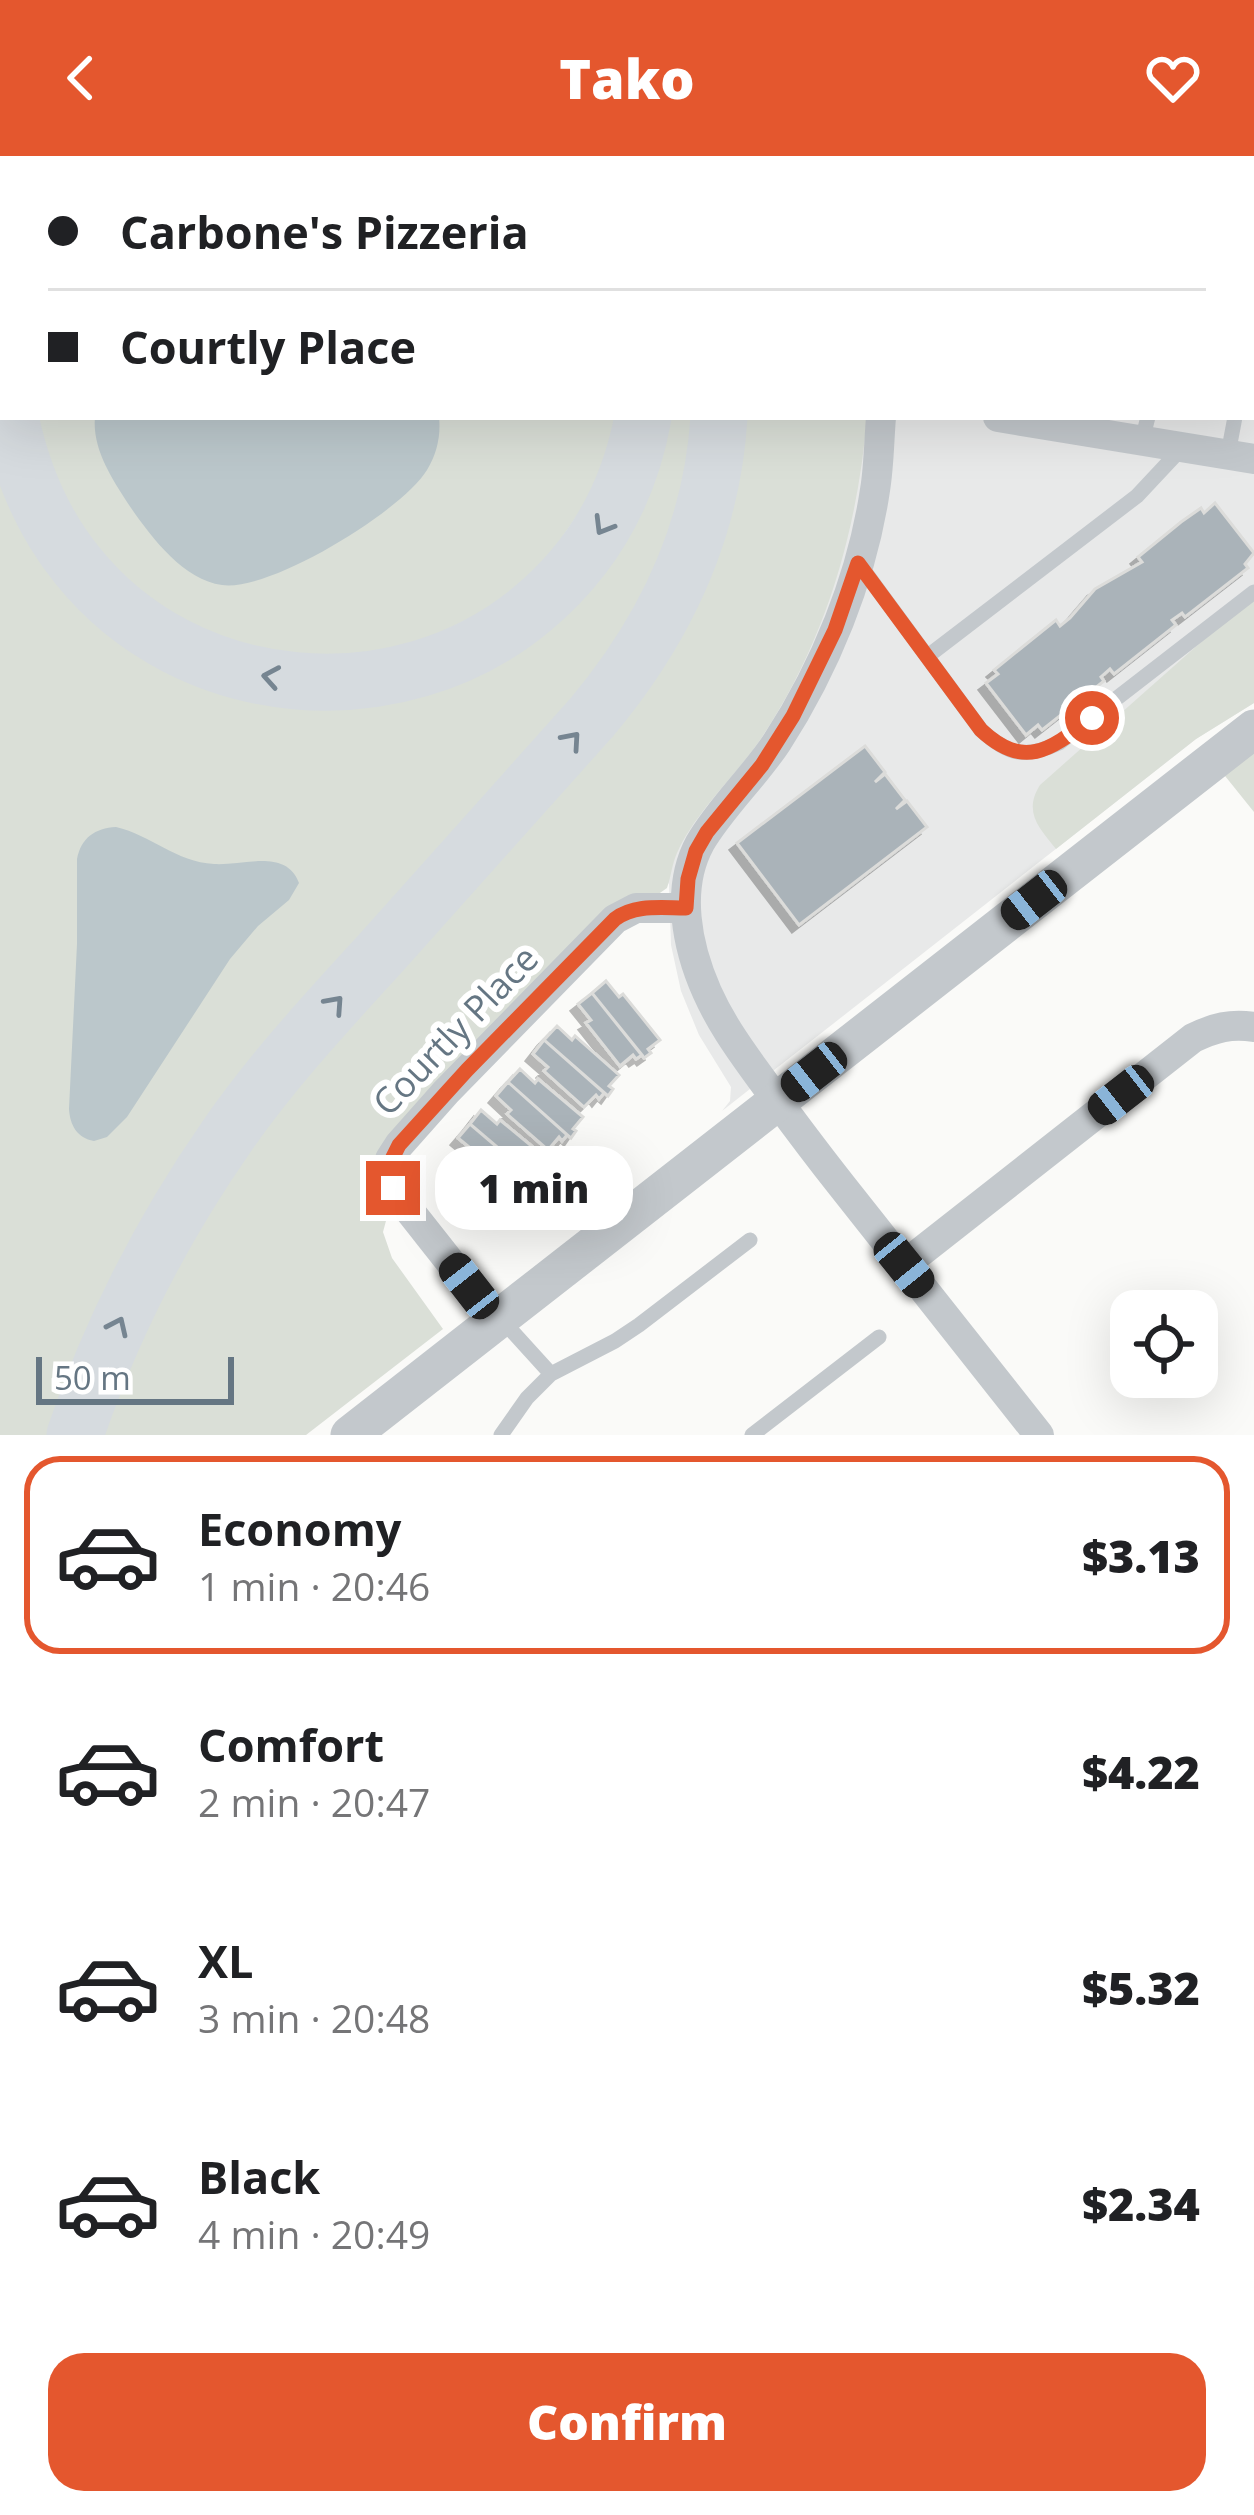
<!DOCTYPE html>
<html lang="en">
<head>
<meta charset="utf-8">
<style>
	:root { --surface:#fff; --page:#f6f6f6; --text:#202124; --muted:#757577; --line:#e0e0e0; --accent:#e4572e }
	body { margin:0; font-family:"Open Sans",sans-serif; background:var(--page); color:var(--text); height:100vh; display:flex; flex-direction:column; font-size:45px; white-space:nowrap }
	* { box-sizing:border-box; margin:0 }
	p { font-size:39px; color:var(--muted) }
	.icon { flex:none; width:66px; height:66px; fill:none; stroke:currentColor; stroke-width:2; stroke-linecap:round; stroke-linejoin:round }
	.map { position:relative; height:1279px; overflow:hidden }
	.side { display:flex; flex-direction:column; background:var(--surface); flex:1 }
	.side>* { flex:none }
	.top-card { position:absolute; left:0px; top:0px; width:1254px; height:264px; box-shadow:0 12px 48px #0002; display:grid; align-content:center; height:264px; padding:0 48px; background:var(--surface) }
	.fabs { position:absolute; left:1110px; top:1134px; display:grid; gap:24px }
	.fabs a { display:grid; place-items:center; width:108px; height:108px; border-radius:24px; background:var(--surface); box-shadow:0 12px 48px #0002; font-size:60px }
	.scale { position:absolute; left:36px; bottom:30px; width:198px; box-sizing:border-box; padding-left:12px; border:6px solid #657683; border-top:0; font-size:33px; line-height:42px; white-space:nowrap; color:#657683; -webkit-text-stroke:9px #fff; paint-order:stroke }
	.end { position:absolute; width:54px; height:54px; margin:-27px; border:15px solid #e4572e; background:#fff; box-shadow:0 0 0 6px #fff }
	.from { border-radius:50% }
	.bubble { position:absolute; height:84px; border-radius:36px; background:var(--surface); box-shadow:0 12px 48px #0002; font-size:39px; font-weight:800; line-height:84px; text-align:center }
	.car { position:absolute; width:36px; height:72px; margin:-36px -18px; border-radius:15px; box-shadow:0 0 9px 3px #0007; background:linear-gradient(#222 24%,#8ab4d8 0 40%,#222 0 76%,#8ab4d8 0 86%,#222 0) }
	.top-card b { display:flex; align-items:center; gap:42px; height:114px; font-size:45px }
	.top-card b+b { border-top:3px solid var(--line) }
	.top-card i { width:30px; height:30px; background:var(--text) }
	ul { padding:21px 0 0; list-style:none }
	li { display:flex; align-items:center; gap:36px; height:198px; margin:0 24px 18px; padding:0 24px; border:6px solid transparent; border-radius:36px }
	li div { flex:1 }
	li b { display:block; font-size:45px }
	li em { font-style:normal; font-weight:800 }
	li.active { border-color:var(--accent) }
	li>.icon { width:108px; height:108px; stroke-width:1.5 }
	.action { display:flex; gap:24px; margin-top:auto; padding:24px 48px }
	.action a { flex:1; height:138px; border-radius:36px; background:var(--accent); color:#fff; font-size:48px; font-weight:800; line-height:138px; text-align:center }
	header { display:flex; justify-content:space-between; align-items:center; height:156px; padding:0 48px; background:var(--accent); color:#fff; font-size:54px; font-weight:800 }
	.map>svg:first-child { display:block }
	.built { fill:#e8e9e9 }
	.green { fill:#dadfd7 }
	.water { fill:#bbc7cb }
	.building { fill:#aab3b9; stroke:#dcdcda; stroke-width:3; filter:url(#shadow) }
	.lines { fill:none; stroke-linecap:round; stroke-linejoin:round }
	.service { stroke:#c3c8cc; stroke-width:15 }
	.minor { stroke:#c3c8cc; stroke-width:30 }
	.tertiary { stroke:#c3c8cc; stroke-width:39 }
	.motorway { stroke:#d6dbdf; stroke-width:57 }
	.oneway { stroke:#768591 }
	.route { stroke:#e4572e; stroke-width:15 }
	.labels { text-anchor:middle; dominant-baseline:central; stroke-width:12; stroke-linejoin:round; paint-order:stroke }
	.street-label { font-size:36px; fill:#657683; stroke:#fff }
</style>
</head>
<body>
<header><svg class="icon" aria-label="back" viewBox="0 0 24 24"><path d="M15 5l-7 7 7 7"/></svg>Tako<svg class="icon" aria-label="heart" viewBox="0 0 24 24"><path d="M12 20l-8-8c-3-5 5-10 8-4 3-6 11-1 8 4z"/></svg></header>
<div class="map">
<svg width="1254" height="1279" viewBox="0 0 1254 1279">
	<defs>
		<filter id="shadow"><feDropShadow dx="-7" dy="7" stdDeviation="0" flood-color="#0004"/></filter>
	</defs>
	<rect width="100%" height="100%" fill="#fafaf8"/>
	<path class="built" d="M819 0H1254V547L1196 583 722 955 730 945 731 931 699 879 681 835 671 789 669 728 629 677 823 261H1251V3H819Z"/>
	<path class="green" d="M1 0H637V3H3V29Z
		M27 261H624L612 308 525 436 378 506 214 489 89 398Z
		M658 261H697L679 364 621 487 419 732 59 1279H0V280L154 496 465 515Z
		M744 261H867C857 377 825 487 760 584 734 622 696 655 677 697 672 708 671 721 667 732L657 739 394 976 390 1050 383 1076 392 1102 443 1173 306 1279H93L205 1041 524 663Z
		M1254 439V547L1196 583 1056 693C1039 672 1023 656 1040 629Z
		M1254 573V656L1213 605Z"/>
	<path class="water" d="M94 0H342L365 3H93Z
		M95 261H439C441 279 437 298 427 314 402 355 270 436 222 429 182 424 148 377 127 346 111 321 92 292 95 261Z
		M116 671C151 679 176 706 214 708 243 710 286 692 299 727L289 744 258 770 230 803 127 961 107 981 94 985C77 982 70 969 69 953L77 788V703C81 682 95 672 116 671Z"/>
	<path class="building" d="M1251 52H1254V116L1251 115Z
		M1215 347 1254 397 1245 408 1248 412 1185 461 1182 457 1172 464 1176 469 1114 518 1110 513 1101 521 1104 525 1042 574 1038 569 1026 579 986 527 998 518 994 514 1056 464 1060 470 1070 462 1095 433 1142 406 1138 401 1181 366 1201 352 1204 357Z
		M865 590 885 616 875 626 885 618 905 644 896 653 907 645 927 671 799 769 737 687Z
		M606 825 619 841 623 838 660 884 648 893 651 897 644 902 592 837Z
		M592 837 642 899 636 903 633 899 620 910 586 867 591 864 578 848Z
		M557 870 572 884 575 880 619 919 609 930 613 933 608 940 544 884Z
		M544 884 604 937 599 943 596 939 584 951 544 915 548 911 533 898Z
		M520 913 535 927 538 923 583 961 573 973 576 975 571 982 508 926Z
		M508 926 567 979 562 985 559 981 548 994 507 958 511 954 496 940Z
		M481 954 497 968 500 964 540 997 530 1008 534 1011 529 1018 470 968Z
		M470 968 525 1015 520 1021 517 1017 506 1030 470 1000 474 995 458 982Z"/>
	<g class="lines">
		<path class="service" d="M1012 0 1015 3
			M880 3 882 0
			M1251 155 1254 156
			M1251 252 1254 253
			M1142 284 1148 261
			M1228 298 1235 261
			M860 409 981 574C1008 599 1025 603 1059 587L1254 436
			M928 500 1137 340 1181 293
			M502 1164 551 1218
			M501 1279 527 1242 551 1218 615 1185 639 1169 750 1084
			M752 1279 879 1181"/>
		<path class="minor" d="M881 261C879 285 879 310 875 334 862 422 825 512 777 586 754 621 721 651 700 687 675 733 687 791 707 836 720 865 736 888 754 913 783 953 812 992 842 1030 908 1113 974 1196 1039 1279
			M998 261 1254 303
			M904 1109 1193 882C1214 872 1231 867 1254 871
			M500 1162 469 1130 398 1040 389 1021 390 1003 399 989 446 936 615 763 636 752H686"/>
		<path class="tertiary" d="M350 1279 1254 573"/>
		<path class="motorway" d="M720 0V3
			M661 3V0
			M0 193 3 217
			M10 261C21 314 42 366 77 409 187 547 397 565 532 453 592 403 629 338 643 261
			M75 1279C111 1173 163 1072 227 980 272 915 326 857 379 799 450 720 521 641 592 561 665 474 712 376 719 261"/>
	</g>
	<defs><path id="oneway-chevron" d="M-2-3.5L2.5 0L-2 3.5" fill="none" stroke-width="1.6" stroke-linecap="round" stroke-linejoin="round" transform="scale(3)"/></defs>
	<g class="oneway">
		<use href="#oneway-chevron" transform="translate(603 370) rotate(121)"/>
		<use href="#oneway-chevron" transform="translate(271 521) rotate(-170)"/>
		<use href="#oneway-chevron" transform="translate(572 584) rotate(-49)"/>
		<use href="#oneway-chevron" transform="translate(335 848) rotate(-48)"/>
		<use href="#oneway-chevron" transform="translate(118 1170) rotate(-65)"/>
	</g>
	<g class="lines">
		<path class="route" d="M393 1032 388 1011 399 989 467 914 615 763C635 748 661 752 686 752L688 723 696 695 707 676 762 609 793 560 835 474 858 407 981 574C1025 615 1051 593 1092 562"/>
	</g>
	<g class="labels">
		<g class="street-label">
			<text transform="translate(455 874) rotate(-46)">Courtly Place</text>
		</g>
	</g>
</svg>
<div class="fabs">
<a><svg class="icon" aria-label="locate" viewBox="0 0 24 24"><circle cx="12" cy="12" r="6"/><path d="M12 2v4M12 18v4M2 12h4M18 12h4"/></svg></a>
</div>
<div class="scale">50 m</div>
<i class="end from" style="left:1092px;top:562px"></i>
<i class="end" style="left:393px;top:1032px"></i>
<div class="bubble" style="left:435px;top:990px;width:198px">1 min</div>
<i class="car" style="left:1034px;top:744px;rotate:232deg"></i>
<i class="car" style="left:814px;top:916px;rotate:232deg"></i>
<i class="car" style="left:1121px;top:939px;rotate:232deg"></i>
<i class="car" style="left:904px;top:1109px;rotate:141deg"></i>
<i class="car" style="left:469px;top:1130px;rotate:322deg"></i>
<div class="top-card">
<b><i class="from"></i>Carbone's Pizzeria</b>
<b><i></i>Courtly Place</b>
</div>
</div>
<section class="side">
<ul>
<li class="active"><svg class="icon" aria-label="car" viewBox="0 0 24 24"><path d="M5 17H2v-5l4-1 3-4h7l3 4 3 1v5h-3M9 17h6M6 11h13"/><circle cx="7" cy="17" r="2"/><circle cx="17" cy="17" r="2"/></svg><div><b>Economy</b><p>1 min · 20:46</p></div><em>$3.13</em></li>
<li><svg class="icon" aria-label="car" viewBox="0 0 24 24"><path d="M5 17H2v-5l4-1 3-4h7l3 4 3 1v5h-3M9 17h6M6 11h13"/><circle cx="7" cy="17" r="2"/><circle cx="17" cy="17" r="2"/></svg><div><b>Comfort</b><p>2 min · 20:47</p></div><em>$4.22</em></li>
<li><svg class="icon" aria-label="car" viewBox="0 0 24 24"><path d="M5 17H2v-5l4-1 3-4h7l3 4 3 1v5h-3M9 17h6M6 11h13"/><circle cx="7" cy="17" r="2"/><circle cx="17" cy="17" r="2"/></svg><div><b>XL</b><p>3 min · 20:48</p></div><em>$5.32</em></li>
<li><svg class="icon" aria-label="car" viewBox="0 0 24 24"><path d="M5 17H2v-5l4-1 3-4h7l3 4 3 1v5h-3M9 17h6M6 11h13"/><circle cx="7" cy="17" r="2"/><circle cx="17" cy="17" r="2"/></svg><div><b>Black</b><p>4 min · 20:49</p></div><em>$2.34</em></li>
</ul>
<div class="action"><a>Confirm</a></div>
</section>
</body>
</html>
